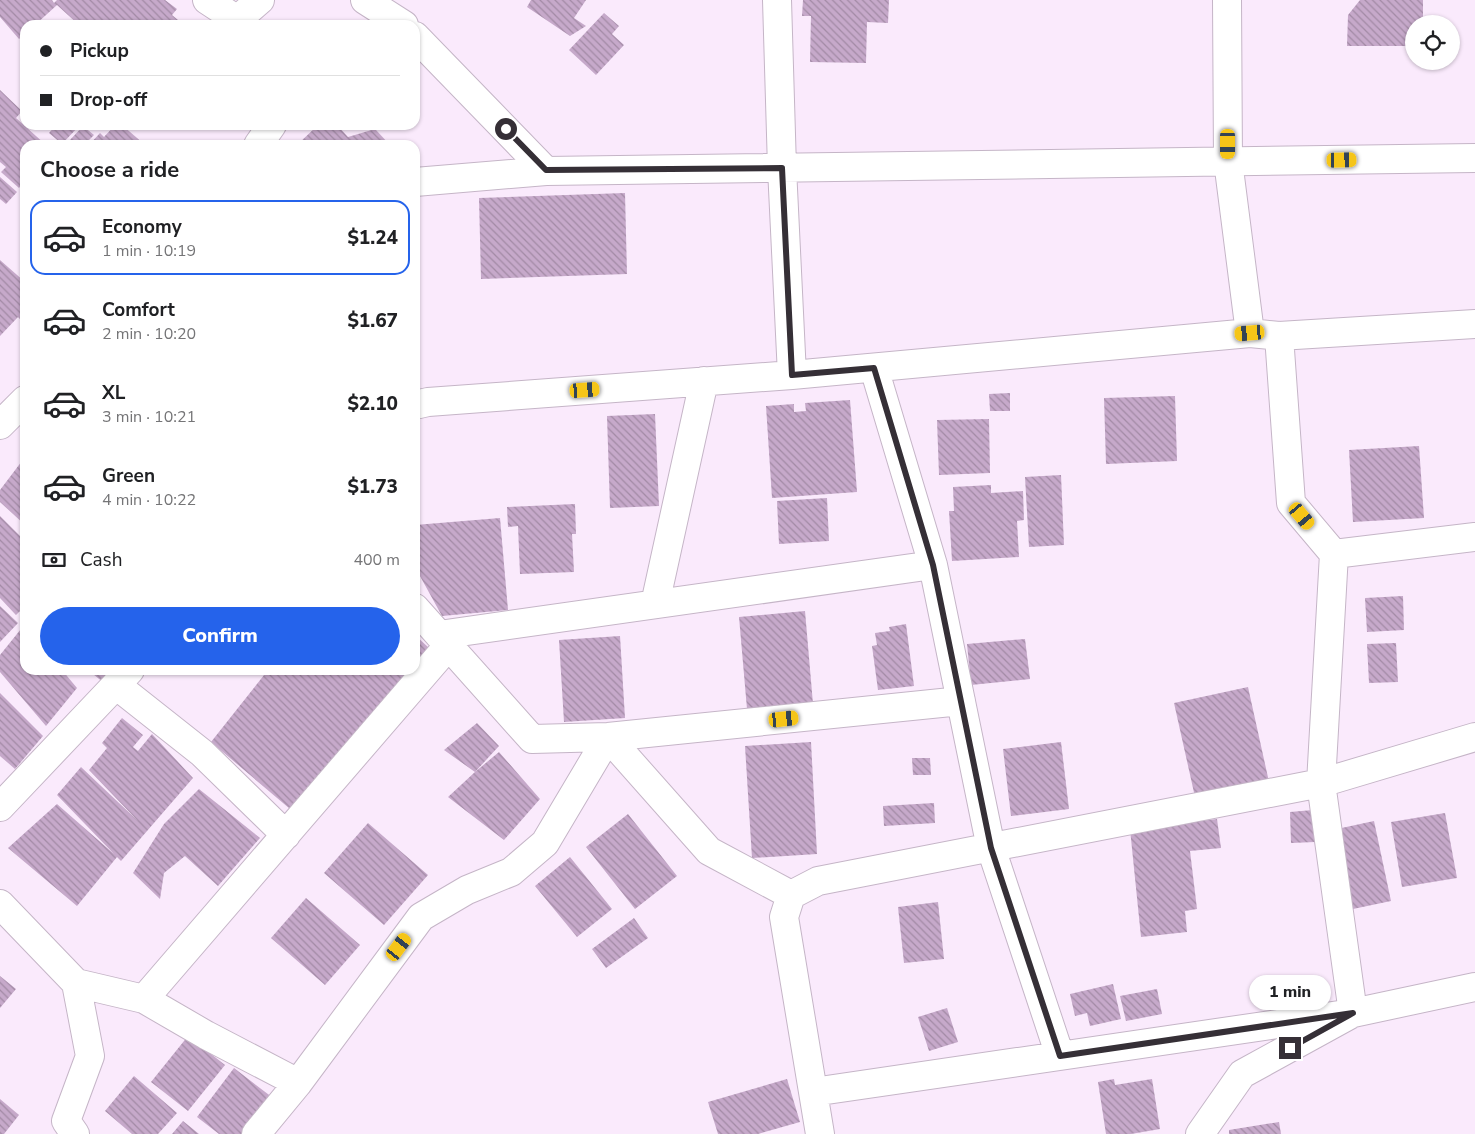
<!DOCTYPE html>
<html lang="en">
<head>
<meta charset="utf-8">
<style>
	:root { --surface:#fff; --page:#f6f6f6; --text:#202124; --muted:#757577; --line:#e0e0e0; --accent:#2563eb }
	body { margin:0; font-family:"Nunito Sans",sans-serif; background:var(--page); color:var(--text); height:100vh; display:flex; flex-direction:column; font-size:19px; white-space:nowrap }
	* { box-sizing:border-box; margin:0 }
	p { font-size:16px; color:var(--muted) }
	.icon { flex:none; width:28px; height:28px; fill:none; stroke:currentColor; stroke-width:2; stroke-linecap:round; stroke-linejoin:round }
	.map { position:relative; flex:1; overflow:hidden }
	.panel { position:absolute; left:20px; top:140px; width:400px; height:535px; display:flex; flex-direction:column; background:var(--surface); border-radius:15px; box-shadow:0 1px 4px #0004 }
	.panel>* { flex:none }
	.guide { position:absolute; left:20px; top:20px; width:400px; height:110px; border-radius:15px; box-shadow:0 1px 4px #0004; display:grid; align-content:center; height:110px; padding:0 20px; background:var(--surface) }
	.buttons { position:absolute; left:1405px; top:15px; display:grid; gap:10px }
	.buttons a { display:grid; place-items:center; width:55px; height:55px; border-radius:50%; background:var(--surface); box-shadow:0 1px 4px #0004; font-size:25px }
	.end { position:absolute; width:22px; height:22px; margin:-11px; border:6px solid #352f36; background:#fff; box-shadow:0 0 0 2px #fff }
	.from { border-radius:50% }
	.bubble { position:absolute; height:35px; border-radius:18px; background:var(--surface); box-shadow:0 1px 4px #0004; font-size:16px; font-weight:800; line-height:35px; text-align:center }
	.car { position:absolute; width:15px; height:30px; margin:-15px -8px; border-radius:6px; box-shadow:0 0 4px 1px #0007; background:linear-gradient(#f5c518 24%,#345 0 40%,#f5c518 0 76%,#345 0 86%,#f5c518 0) }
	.guide b { display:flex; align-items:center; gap:18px; height:48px; font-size:19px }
	.guide b+b { border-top:1px solid var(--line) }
	.guide i { width:12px; height:12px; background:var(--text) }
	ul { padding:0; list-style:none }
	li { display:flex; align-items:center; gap:15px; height:75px; margin:0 10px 8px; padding:0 10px; border:2px solid transparent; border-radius:15px }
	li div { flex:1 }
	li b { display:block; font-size:19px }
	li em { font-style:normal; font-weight:800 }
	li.on { border-color:var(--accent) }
	li>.icon { width:45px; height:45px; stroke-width:1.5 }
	h2 { padding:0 20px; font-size:22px; line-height:60px }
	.pay { display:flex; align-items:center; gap:12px; height:55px; padding:0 20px; font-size:19px }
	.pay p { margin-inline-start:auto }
	.primary-button { display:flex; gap:10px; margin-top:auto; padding:10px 20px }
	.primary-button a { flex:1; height:58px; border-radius:30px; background:var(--accent); color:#fff; font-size:20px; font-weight:800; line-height:58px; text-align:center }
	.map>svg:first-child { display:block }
	.building { fill:url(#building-back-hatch) }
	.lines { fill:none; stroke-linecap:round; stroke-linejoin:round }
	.street-casing { stroke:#c5b5c7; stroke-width:30 }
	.street { stroke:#fff; stroke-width:28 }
	.route { stroke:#352f36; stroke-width:6 }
</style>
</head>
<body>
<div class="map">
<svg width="1475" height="1134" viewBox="0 0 1475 1134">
	<defs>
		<pattern id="building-back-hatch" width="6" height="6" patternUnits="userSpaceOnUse" patternTransform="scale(1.25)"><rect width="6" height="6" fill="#c6a9ca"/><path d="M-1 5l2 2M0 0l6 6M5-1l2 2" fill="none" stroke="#a28aa5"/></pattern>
	</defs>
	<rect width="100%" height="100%" fill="#faeafc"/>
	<path class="building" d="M0 0H52L54 3 57 0H165L177 9 172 15 184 25H79L57 5 35 25H25V34L19 39 0 17Z
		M531 0H586L574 18 586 26 570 36 527 7Z
		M803 0H889L888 23 867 22 866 63 810 62 811 16H802Z
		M1360 0H1423V24H1414V46H1347L1348 15Z
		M604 13 619 26 612 34 624 45 596 75 569 50Z
		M0 90 22 111 16 118 46 145H25V181L19 188 1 172 6 167 0 162Z
		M56 125H80L62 144 49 133Z
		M115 125H122L145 145H89L100 133 104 137Z
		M318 125H337L348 137 375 129 390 145H297Z
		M83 126 94 135 84 145H75L70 140Z
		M0 177 17 192 6 204 0 199Z
		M625 193 627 274 481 279 479 198Z
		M0 260 25 282V320L23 322 18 317 0 336Z
		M1010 393V411H990L989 394Z
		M1175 396 1177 461 1106 464 1104 398Z
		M850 400 857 492 772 498 766 406 794 404V412L806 411 805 403Z
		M655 414 659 506 610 508 607 416Z
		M989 419 990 473 939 475 937 420Z
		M1419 446 1424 518 1353 522 1349 450Z
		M25 457V525L0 502V490Z
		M1061 475 1064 545 1029 547 1025 477Z
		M991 485V493L1023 491 1024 520 1017 521 1019 557 952 561 949 511H954L953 487Z
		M827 498 829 541 779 544 777 501Z
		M575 504 576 534H572L574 572 520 574 518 526 508 527 507 507Z
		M0 516 25 541V606L16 615 0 598Z
		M500 518 508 610 442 616 415 567V525Z
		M1403 596 1404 630 1367 632 1365 598Z
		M0 606 18 623 0 642Z
		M805 611 813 704 747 709 739 617Z
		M25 624V670H62L77 688 46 726 0 672V655Z
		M906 624 914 686 878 690 872 646 877 645 875 633 890 631 889 627Z
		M415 635 429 648 415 666Z
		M620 636 625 718 564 722 559 640Z
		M1025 639 1030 679 971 685 967 644Z
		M1396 643 1398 682 1369 683 1367 644Z
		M88 670H115L104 683Z
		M268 670H411L296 814 211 742Z
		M1248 687 1269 782 1195 797 1174 703Z
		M0 693 43 736 15 769 0 756Z
		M122 718 143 735 133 747 138 751 152 734 193 778 121 861 117 857 77 906 8 848 57 804 114 854 57 795 81 767 138 821 89 770 107 748 102 743Z
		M477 723 499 746 475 772 499 752 540 799 504 840 448 797 475 772 444 750Z
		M811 742 817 854 752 858 745 746Z
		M1061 742 1069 809 1011 816 1003 749Z
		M912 758H930L931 775H913Z
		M199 789 260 838 218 886 185 856 164 873 160 899 133 873 164 824Z
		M934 803 935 823 884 826 883 806Z
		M1313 810 1315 842 1291 843 1290 812Z
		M1445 813 1457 878 1402 887 1391 822Z
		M628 814 677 876 635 909 586 847Z
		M1217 819 1221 848 1190 851 1197 909 1185 911 1187 932 1141 937 1130 829Z
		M1374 821 1391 901 1353 909 1337 829Z
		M368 823 428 875 384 925 324 873Z
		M570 857 612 909 577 937 535 886Z
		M306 898 360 945 325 985 271 938Z
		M938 902 944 959 904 963 898 907Z
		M634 918 648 938 606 968 592 949Z
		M0 976 16 989 0 1008Z
		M1113 984 1121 1019 1090 1026 1087 1013 1075 1016 1070 994Z
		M1157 989 1162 1014 1126 1021 1120 996Z
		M947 1008 958 1042 929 1051 918 1017Z
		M188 1036 225 1065 188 1111 151 1082Z
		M234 1068 273 1098 246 1134H219L197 1117Z
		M134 1076 177 1113 158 1134H132L105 1111Z
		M787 1079 800 1122 758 1134H718L708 1102Z
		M1114 1079 1115 1085 1152 1079 1160 1129 1131 1134H1106L1098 1082Z
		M0 1099 19 1115 4 1134H0Z
		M183 1121 199 1134H172Z
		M1279 1122 1281 1134H1229V1130Z"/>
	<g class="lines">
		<g class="street-casing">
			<path id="street" d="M207 0 245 25
				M365 0 404 25
				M777 0 782 168 792 375
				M1227 0 1228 161 1250 333
				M237 20 260 0
				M415 36 546 171
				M258 145 272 125
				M415 182 546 171 1475 158
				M874 368 933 565 991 848 1060 1056
				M415 405 428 402 792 375 1250 333 1279 336
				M0 425 25 400
				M1334 554 1475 537
				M655 604 704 381
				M415 608 532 739 608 737 961 701
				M439 635 933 565
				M116 685 202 753 286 835
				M0 807 130 670
				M0 904 76 983 90 1056 66 1121 75 1134
				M76 983 144 999 206 1035 298 1083
				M144 999 449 645
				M813 1092 1353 1013 1475 987
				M256 1134 298 1083 421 917 467 890 511 872 545 843 608 737 709 851 791 895
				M820 1134 784 917 791 895 818 881 1321 783 1475 737
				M1200 1134 1242 1074 1353 1013 1321 783 1334 554 1291 503 1279 336 1475 324"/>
		</g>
		<use href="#street" class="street"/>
	</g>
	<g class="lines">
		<path class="route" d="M506 129 546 170 782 168 792 375 874 368 933 565 991 848 1060 1056 1353 1013 1290 1048"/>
	</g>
</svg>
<div class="buttons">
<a><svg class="icon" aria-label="locate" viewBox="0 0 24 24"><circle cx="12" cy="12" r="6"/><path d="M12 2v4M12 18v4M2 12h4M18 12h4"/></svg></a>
</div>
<i class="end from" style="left:506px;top:129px"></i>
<i class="end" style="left:1290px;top:1048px"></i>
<div class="bubble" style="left:1249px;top:975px;width:82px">1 min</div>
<i class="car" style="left:1228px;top:144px;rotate:180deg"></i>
<i class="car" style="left:1342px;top:160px;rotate:89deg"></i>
<i class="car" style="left:1250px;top:333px;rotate:265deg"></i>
<i class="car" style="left:585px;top:390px;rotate:86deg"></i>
<i class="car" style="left:1302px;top:516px;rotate:140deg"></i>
<i class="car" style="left:784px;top:719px;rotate:84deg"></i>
<i class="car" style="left:399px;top:947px;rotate:37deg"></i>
<div class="guide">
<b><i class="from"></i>Pickup</b>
<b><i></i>Drop-off</b>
</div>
<section class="panel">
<h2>Choose a ride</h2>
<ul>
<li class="on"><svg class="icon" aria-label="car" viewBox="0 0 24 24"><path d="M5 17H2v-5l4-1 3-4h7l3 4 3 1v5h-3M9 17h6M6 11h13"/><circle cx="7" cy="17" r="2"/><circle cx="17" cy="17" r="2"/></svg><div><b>Economy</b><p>1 min · 10:19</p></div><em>$1.24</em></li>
<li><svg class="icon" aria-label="car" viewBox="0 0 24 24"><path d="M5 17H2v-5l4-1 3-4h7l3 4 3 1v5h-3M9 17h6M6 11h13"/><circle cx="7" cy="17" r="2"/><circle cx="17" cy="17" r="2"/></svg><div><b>Comfort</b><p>2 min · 10:20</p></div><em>$1.67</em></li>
<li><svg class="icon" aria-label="car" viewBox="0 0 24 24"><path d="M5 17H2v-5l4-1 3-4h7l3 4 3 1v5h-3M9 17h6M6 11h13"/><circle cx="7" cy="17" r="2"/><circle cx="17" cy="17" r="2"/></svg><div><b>XL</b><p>3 min · 10:21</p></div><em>$2.10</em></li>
<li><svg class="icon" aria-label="car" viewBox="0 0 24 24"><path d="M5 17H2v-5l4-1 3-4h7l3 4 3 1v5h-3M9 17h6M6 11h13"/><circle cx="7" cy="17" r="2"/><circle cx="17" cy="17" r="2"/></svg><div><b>Green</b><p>4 min · 10:22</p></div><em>$1.73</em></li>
</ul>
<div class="pay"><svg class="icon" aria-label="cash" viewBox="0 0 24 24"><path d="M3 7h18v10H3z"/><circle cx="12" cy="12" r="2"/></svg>Cash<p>400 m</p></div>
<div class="primary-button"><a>Confirm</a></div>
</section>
</div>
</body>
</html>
